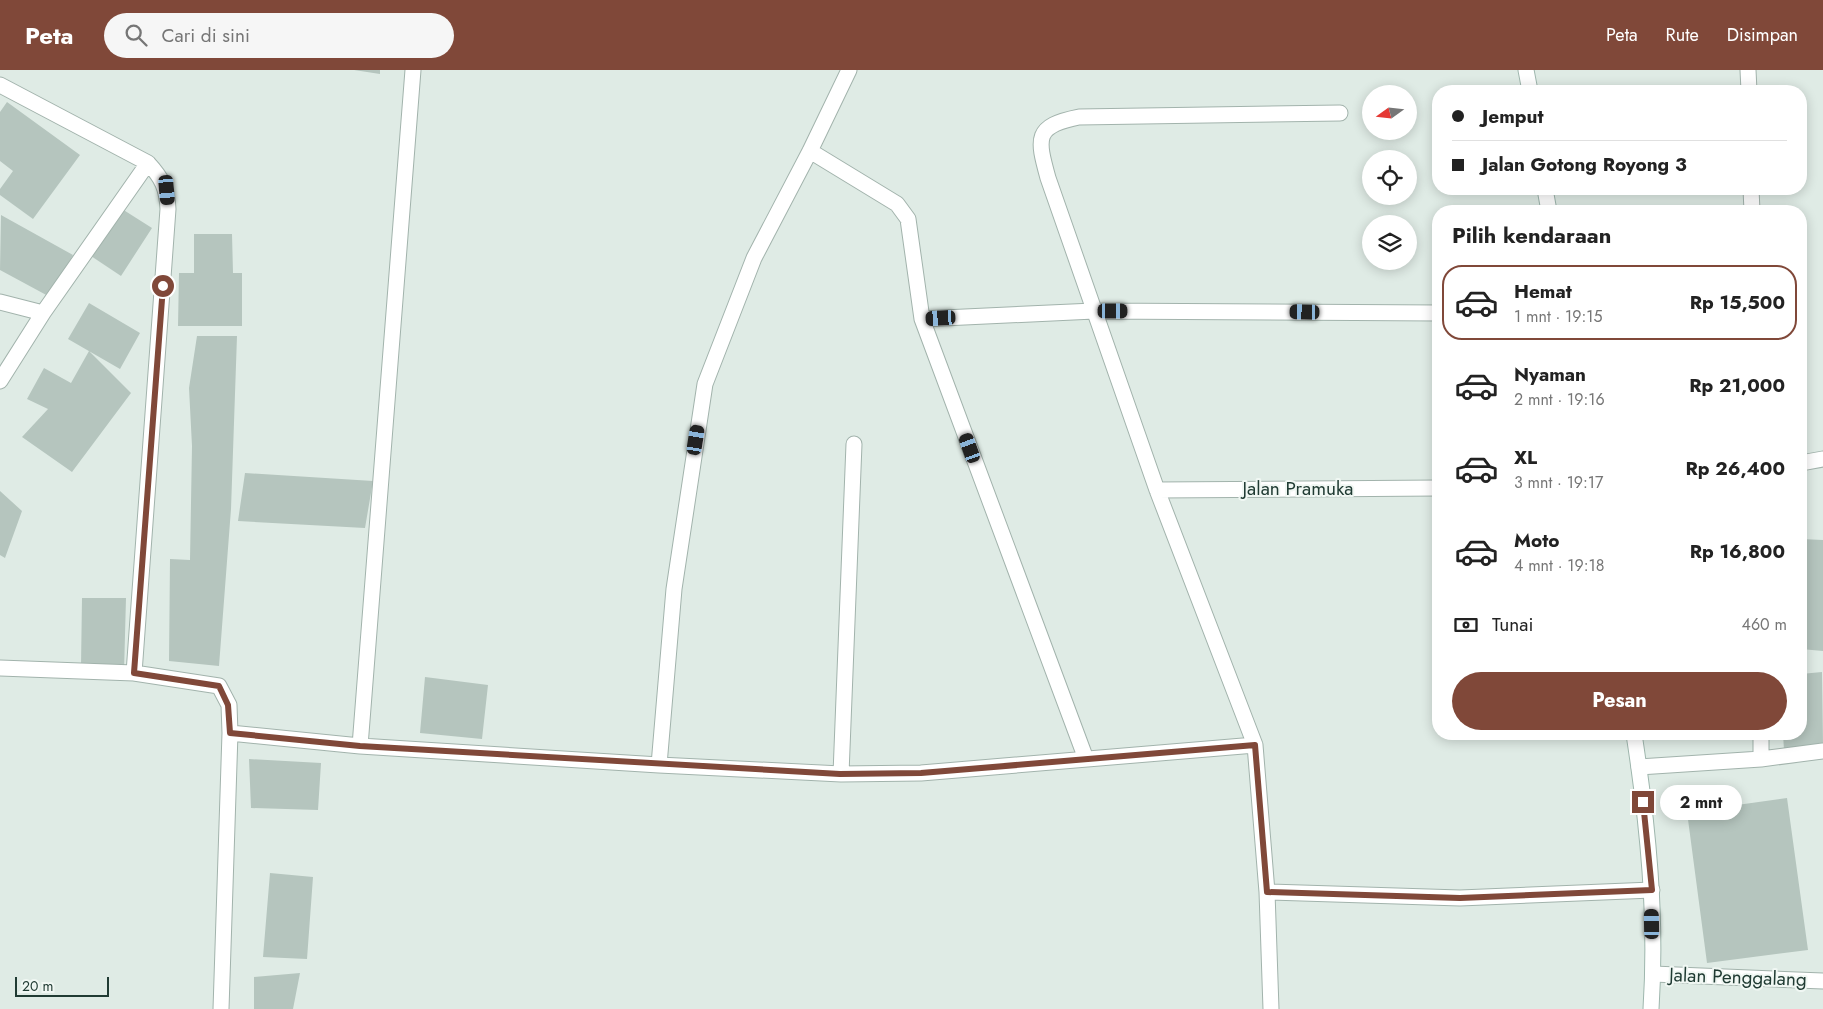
<!DOCTYPE html>
<html lang="id">
<head>
<meta charset="utf-8">
<style>
	:root { --surface:#fff; --page:#f6f6f6; --text:#222; --muted:#767676; --line:#e0e0e0; --accent:#804839 }
	body { margin:0; font-family:Jost,sans-serif; background:var(--page); color:var(--text); height:100vh; display:flex; flex-direction:column; font-size:19px; white-space:nowrap }
	* { box-sizing:border-box; margin:0 }
	p { font-size:16px; color:var(--muted) }
	.icon { flex:none; width:28px; height:28px; fill:none; stroke:currentColor; stroke-width:2; stroke-linecap:round; stroke-linejoin:round }
	.map { position:relative; flex:1; overflow:hidden }
	.drawer { position:absolute; left:1432px; top:135px; width:375px; height:535px; display:flex; flex-direction:column; background:var(--surface); border-radius:20px; box-shadow:0 2px 12px #0003 }
	.drawer>* { flex:none }
	.guide { position:absolute; left:1432px; top:15px; width:375px; height:110px; border-radius:20px; box-shadow:0 2px 12px #0003; display:grid; align-content:center; height:110px; padding:0 20px; background:var(--surface) }
	.needle { width:32px; rotate:255deg }
	.buttons { position:absolute; left:1362px; top:15px; display:grid; gap:10px }
	.buttons a { display:grid; place-items:center; width:55px; height:55px; border-radius:50%; background:var(--surface); box-shadow:0 2px 12px #0003; font-size:25px }
	.scale { position:absolute; left:15px; bottom:12px; width:94px; box-sizing:border-box; padding-left:5px; border:2px solid #203b33; border-top:0; font-size:14px; line-height:18px; white-space:nowrap; color:#203b33; -webkit-text-stroke:4px #f0f7f3; paint-order:stroke }
	.end { position:absolute; width:22px; height:22px; margin:-11px; border:6px solid #804839; background:#fff; box-shadow:0 0 0 2px #fff }
	.from { border-radius:50% }
	.bubble { position:absolute; height:35px; border-radius:18px; background:var(--surface); box-shadow:0 2px 12px #0003; font-size:16px; font-weight:700; line-height:35px; text-align:center }
	.car { position:absolute; width:15px; height:30px; margin:-15px -8px; border-radius:6px; box-shadow:0 0 4px 1px #0007; background:linear-gradient(#222 24%,#8ab4d8 0 40%,#222 0 76%,#8ab4d8 0 86%,#222 0) }
	.guide b { display:flex; align-items:center; gap:18px; height:48px; font-size:19px }
	.guide b+b { border-top:1px solid var(--line) }
	.guide i { width:12px; height:12px; background:var(--text) }
	ul { padding:0; list-style:none }
	li { display:flex; align-items:center; gap:15px; height:75px; margin:0 10px 8px; padding:0 10px; border:2px solid transparent; border-radius:20px }
	li div { flex:1 }
	li b { display:block; font-size:19px }
	li em { font-style:normal; font-weight:700 }
	li.selected { border-color:var(--accent) }
	li>.icon { width:45px; height:45px; stroke-width:1.5 }
	h2 { padding:0 20px; font-size:22px; line-height:60px }
	.pay { display:flex; align-items:center; gap:12px; height:55px; padding:0 20px; font-size:19px }
	.pay p { margin-inline-start:auto }
	.primary-button { display:flex; gap:10px; margin-top:auto; padding:10px 20px }
	.primary-button a { flex:1; height:58px; border-radius:30px; background:var(--accent); color:#fff; font-size:20px; font-weight:700; line-height:58px; text-align:center }
	header { display:flex; align-items:center; gap:30px; box-sizing:border-box; height:70px; padding:0 25px; background:var(--accent); color:#fff }
	header strong { font-size:24px }
	nav { display:flex; gap:28px; margin-inline-start:auto; font-size:18px }
	.search { width:350px; height:45px; background:var(--page); display:flex; align-items:center; gap:12px; box-sizing:border-box; padding:0 18px; border-radius:28px; color:var(--muted); font-size:19px }
	.map>svg:first-child { display:block }
	.building { fill:#b5c5be }
	.lines { fill:none; stroke-linecap:round; stroke-linejoin:round }
	.street-casing { stroke:#a2b3ac; stroke-width:17 }
	.secondary-casing { stroke:#9eb6ad; stroke-width:17 }
	.street { stroke:#fff; stroke-width:15 }
	.secondary { stroke:#fff; stroke-width:15 }
	.route { stroke:#804839; stroke-width:6 }
	.labels { text-anchor:middle; dominant-baseline:central; stroke-width:4; stroke-linejoin:round; paint-order:stroke }
	.street-label { font-size:19px; fill:#203b33; stroke:#f0f7f3 }
</style>
</head>
<body>
<header>
<strong>Peta</strong>
<div class="search"><svg class="icon" aria-label="search" viewBox="0 0 24 24"><circle cx="10" cy="10" r="6"/><path d="M15 15l6 6"/></svg>Cari di sini</div>
<nav><a>Peta</a><a>Rute</a><a>Disimpan</a></nav>
</header>
<div class="map">
<svg width="1823" height="939" viewBox="0 0 1823 939">
	<rect width="100%" height="100%" fill="#dfebe5"/>
	<path class="building" d="M354 0H380V4Z
		M7 32 80 85 33 149 0 125V119L13 101 0 91V42Z
		M122 139 152 158 121 206 91 186Z
		M1 145 73 185 50 227 0 200Z
		M194 164H232L233 203H242V256H178L179 203H194Z
		M89 233 140 263 120 299 68 269Z
		M197 266H237L231 439 219 596 169 591 170 489 190 490 192 376 189 318Z
		M89 281 131 323 72 402 22 367 48 339 27 329 44 298 71 313Z
		M245 403 373 411 365 458 238 451Z
		M0 421 22 441 5 488 0 485Z
		M1801 469 1823 470V581L1801 579Z
		M82 528H126L124 602 81 596Z
		M1822 602 1823 675 1784 680 1783 664H1801V604Z
		M425 607 488 615 482 669 420 663Z
		M249 689 321 693 318 740 251 738Z
		M1787 728 1808 880 1707 893 1687 742Z
		M270 803 313 807 307 889 263 887Z
		M300 903 293 939H254V907Z"/>
	<g class="lines">
		<g class="street-casing">
			<path id="street" d="M1748 0 1749 21
				M0 15 148 93 43 243
				M810 81 897 134 908 149 922 249 1086 689
				M1751 119 1752 141
				M0 232 43 243 0 311
				M922 249 1094 241 1439 243
				M1801 393 1823 389
				M1157 420 1439 418
				M0 598 134 603 219 616 229 635 230 663 221 939
				M134 603 168 139C167 118 162 108 148 93
				M230 663 360 676 659 695 841 704 921 703 1255 675
				M1761 664V689
				M360 676 413 0
				M659 695 674 519 705 314 754 188 810 81 849 0
				M1639 697 1761 689 1823 681
				M841 704 854 374
				M1267 822 1460 828 1652 820
				M1653 904 1823 911
				M1271 939 1267 822 1255 675 1157 420 1048 108C1037 68 1034 56 1079 47L1340 43"/>
		</g>
		<g class="secondary-casing">
			<path id="secondary" d="M1526 0 1530 21
				M1545 119 1549 141
				M1634 664C1648 755 1657 847 1651 939"/>
		</g>
		<use href="#street" class="street"/>
		<use href="#secondary" class="secondary"/>
	</g>
	<g class="lines">
		<path class="route" d="M163 216 134 603 219 616 228 635 230 663 360 676 840 704 921 703 1255 675 1267 822 1460 828 1652 820 1643 732"/>
	</g>
	<g class="labels">
		<g class="street-label">
			<text x="1298" y="418">Jalan Pramuka</text>
			<text transform="translate(1738 907) rotate(2)">Jalan Penggalang</text>
		</g>
	</g>
</svg>
<div class="buttons">
<a><svg class="needle" viewBox="-14 -14 28 28"><path d="M0-13l5 13h-10z" fill="#e53935"/><path d="M0 13l5-13h-10z" fill="#767676"/></svg></a>
<a><svg class="icon" aria-label="locate" viewBox="0 0 24 24"><circle cx="12" cy="12" r="6"/><path d="M12 2v4M12 18v4M2 12h4M18 12h4"/></svg></a>
<a><svg class="icon" aria-label="layers" viewBox="0 0 24 24"><path d="M12 4l9 5-9 5-9-5zM3 14l9 5 9-5"/></svg></a>
</div>
<div class="scale">20 m</div>
<i class="end from" style="left:163px;top:216px"></i>
<i class="end" style="left:1643px;top:732px"></i>
<div class="bubble" style="left:1660px;top:715px;width:82px">2 mnt</div>
<i class="car" style="left:167px;top:120px;rotate:175deg"></i>
<i class="car" style="left:1113px;top:241px;rotate:90deg"></i>
<i class="car" style="left:1305px;top:242px;rotate:271deg"></i>
<i class="car" style="left:941px;top:248px;rotate:267deg"></i>
<i class="car" style="left:696px;top:370px;rotate:9deg"></i>
<i class="car" style="left:970px;top:378px;rotate:340deg"></i>
<i class="car" style="left:1652px;top:854px;rotate:359deg"></i>
<div class="guide">
<b><i class="from"></i>Jemput</b>
<b><i></i>Jalan Gotong Royong 3</b>
</div>
<section class="drawer">
<h2>Pilih kendaraan</h2>
<ul>
<li class="selected"><svg class="icon" aria-label="car" viewBox="0 0 24 24"><path d="M5 17H2v-5l4-1 3-4h7l3 4 3 1v5h-3M9 17h6M6 11h13"/><circle cx="7" cy="17" r="2"/><circle cx="17" cy="17" r="2"/></svg><div><b>Hemat</b><p>1 mnt · 19:15</p></div><em>Rp 15,500</em></li>
<li><svg class="icon" aria-label="car" viewBox="0 0 24 24"><path d="M5 17H2v-5l4-1 3-4h7l3 4 3 1v5h-3M9 17h6M6 11h13"/><circle cx="7" cy="17" r="2"/><circle cx="17" cy="17" r="2"/></svg><div><b>Nyaman</b><p>2 mnt · 19:16</p></div><em>Rp 21,000</em></li>
<li><svg class="icon" aria-label="car" viewBox="0 0 24 24"><path d="M5 17H2v-5l4-1 3-4h7l3 4 3 1v5h-3M9 17h6M6 11h13"/><circle cx="7" cy="17" r="2"/><circle cx="17" cy="17" r="2"/></svg><div><b>XL</b><p>3 mnt · 19:17</p></div><em>Rp 26,400</em></li>
<li><svg class="icon" aria-label="car" viewBox="0 0 24 24"><path d="M5 17H2v-5l4-1 3-4h7l3 4 3 1v5h-3M9 17h6M6 11h13"/><circle cx="7" cy="17" r="2"/><circle cx="17" cy="17" r="2"/></svg><div><b>Moto</b><p>4 mnt · 19:18</p></div><em>Rp 16,800</em></li>
</ul>
<div class="pay"><svg class="icon" aria-label="cash" viewBox="0 0 24 24"><path d="M3 7h18v10H3z"/><circle cx="12" cy="12" r="2"/></svg>Tunai<p>460 m</p></div>
<div class="primary-button"><a>Pesan</a></div>
</section>
</div>
</body>
</html>
